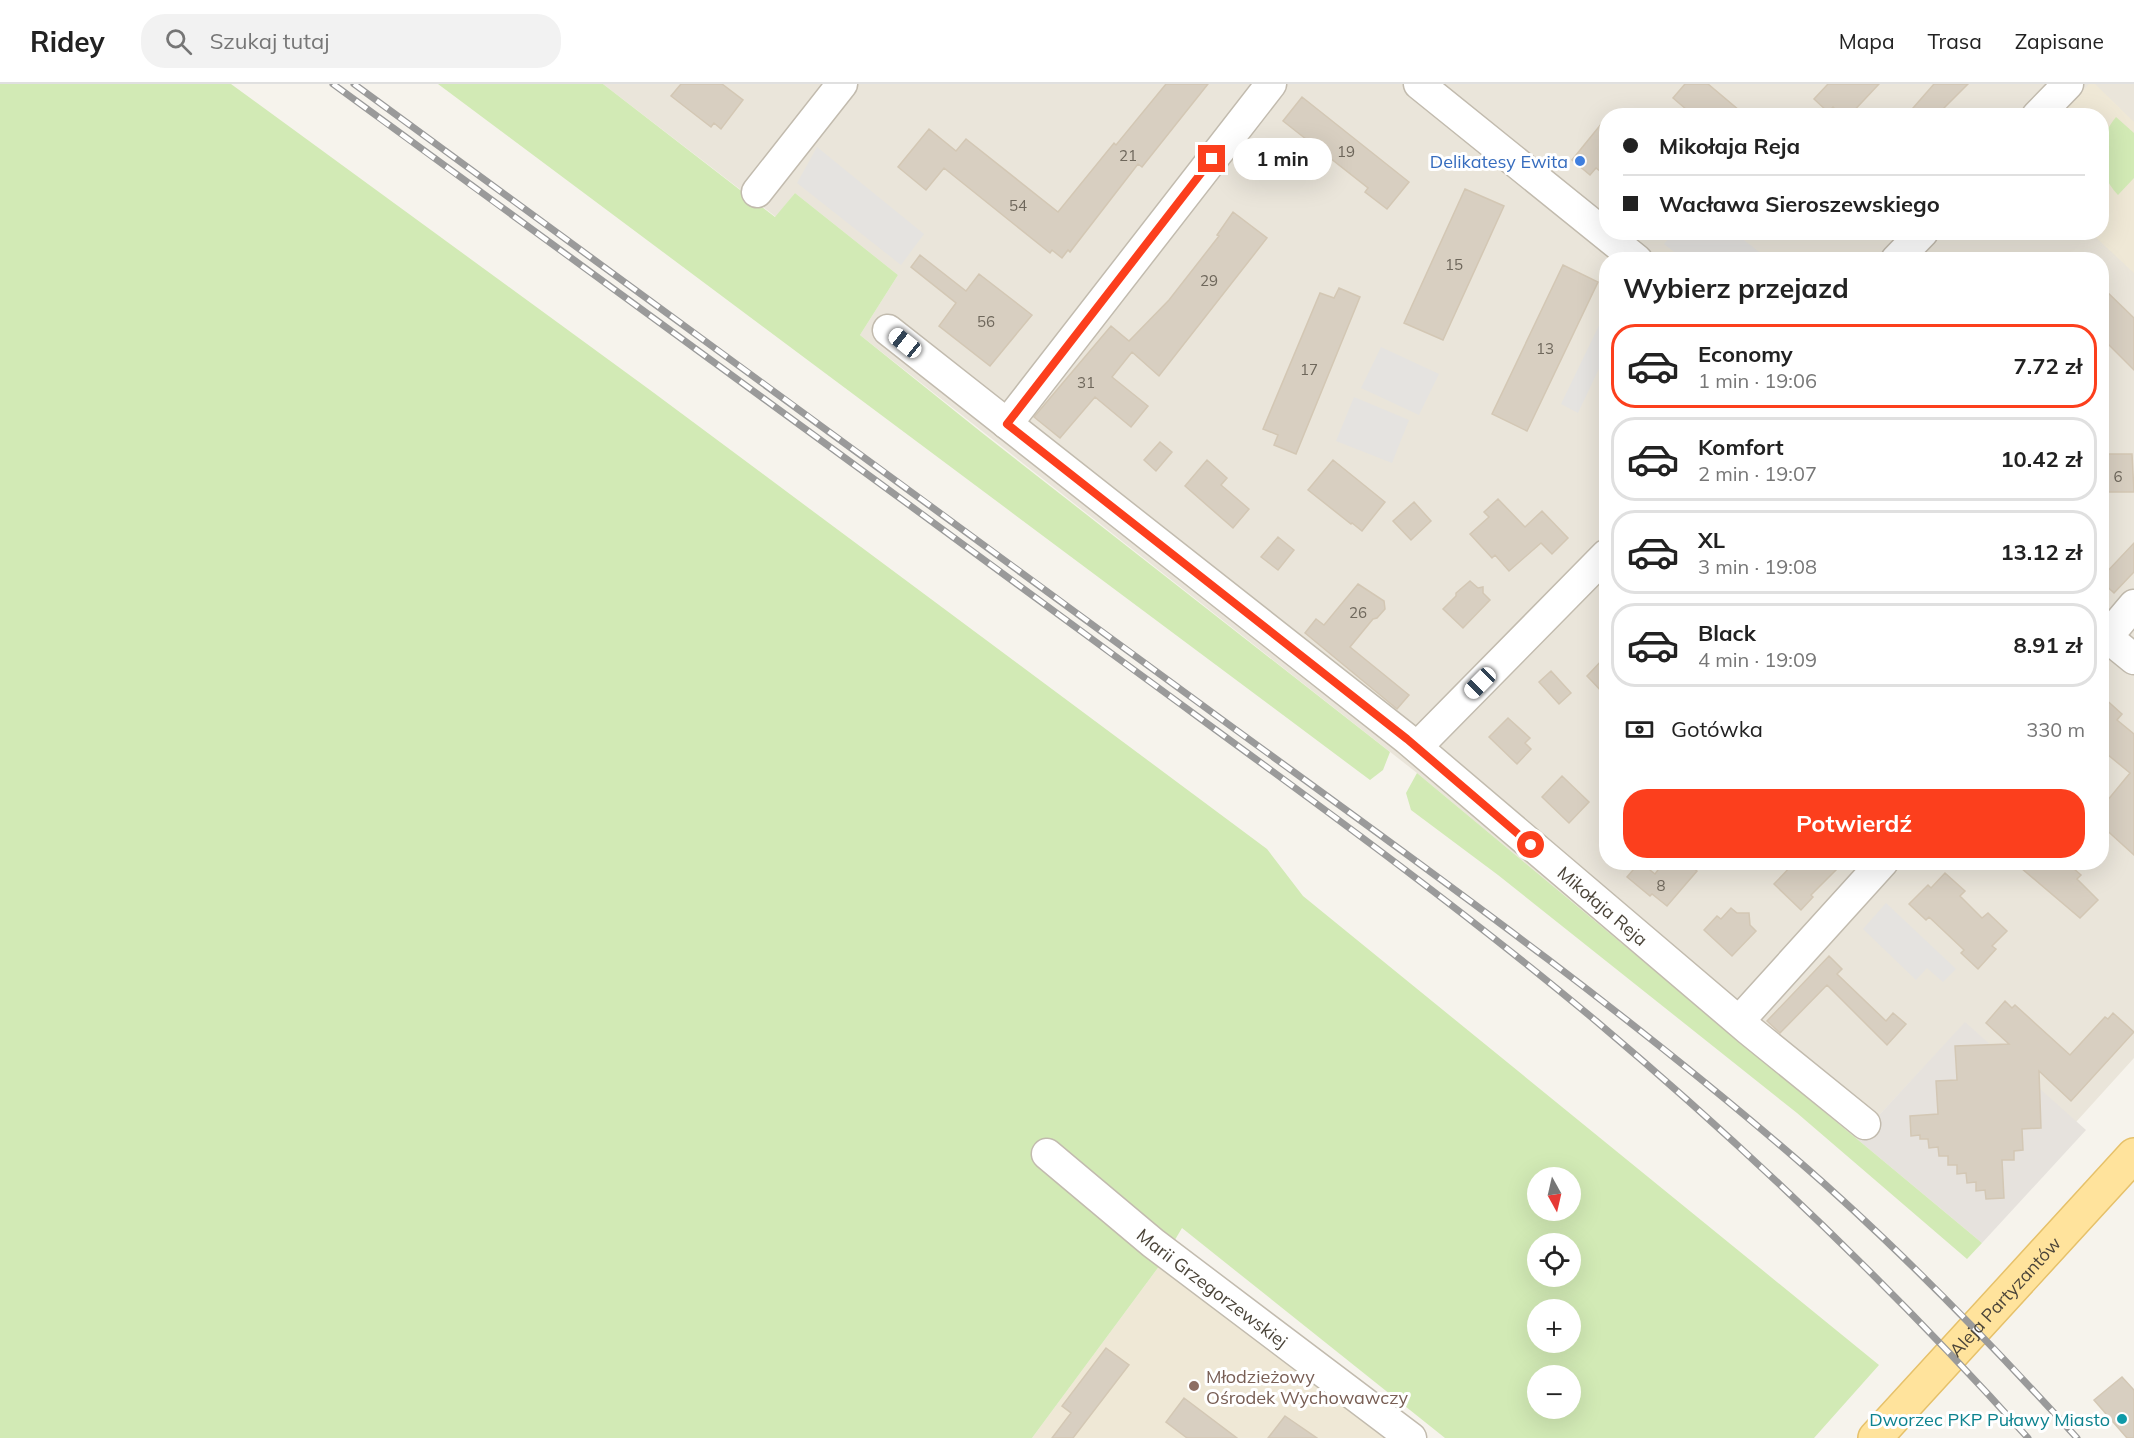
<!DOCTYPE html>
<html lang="pl">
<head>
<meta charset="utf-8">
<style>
	:root { --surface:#fff; --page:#f2f2f2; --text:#222; --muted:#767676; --line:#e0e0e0; --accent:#fc3f1d }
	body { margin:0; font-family:Mulish,sans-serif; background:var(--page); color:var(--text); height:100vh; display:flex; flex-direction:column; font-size:22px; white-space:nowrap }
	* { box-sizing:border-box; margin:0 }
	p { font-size:20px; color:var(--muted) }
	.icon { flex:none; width:33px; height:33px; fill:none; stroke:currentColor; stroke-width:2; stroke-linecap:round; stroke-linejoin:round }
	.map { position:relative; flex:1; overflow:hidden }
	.side { position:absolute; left:1599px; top:168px; width:510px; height:618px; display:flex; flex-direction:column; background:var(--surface); border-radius:24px; box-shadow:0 6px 24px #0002 }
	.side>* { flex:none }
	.guide { position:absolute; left:1599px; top:24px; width:510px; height:132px; border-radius:24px; box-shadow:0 6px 24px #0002; display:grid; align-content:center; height:132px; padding:0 24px; background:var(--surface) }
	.needle { width:39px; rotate:172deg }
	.tools { position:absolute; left:1527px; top:1083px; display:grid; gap:12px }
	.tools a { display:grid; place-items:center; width:54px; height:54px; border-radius:50%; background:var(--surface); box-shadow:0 6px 24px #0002; font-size:30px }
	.end { position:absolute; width:27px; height:27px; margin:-14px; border:8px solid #fc3f1d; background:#fff; box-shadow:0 0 0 3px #fff }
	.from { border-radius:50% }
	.bubble { position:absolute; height:42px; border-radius:21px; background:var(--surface); box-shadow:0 6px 24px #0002; font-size:20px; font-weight:700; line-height:42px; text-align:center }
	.car { position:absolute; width:18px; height:36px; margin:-18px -9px; border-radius:8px; box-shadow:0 0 4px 2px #0007; background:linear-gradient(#fff 24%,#345 0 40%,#fff 0 76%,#345 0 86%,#fff 0) }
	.guide b { display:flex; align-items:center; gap:21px; height:57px; font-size:22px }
	.guide b+b { border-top:2px solid var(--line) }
	.guide i { width:15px; height:15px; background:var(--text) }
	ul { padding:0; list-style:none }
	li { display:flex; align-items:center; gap:18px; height:84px; margin:0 12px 9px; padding:0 12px; border:3px solid var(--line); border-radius:24px }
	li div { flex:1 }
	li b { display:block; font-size:22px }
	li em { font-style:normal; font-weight:700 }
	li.active { border-color:var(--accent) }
	li>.icon { width:54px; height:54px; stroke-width:1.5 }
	h2 { padding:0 24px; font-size:27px; line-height:72px }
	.pay { display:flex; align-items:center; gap:15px; height:66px; padding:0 24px; font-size:22px }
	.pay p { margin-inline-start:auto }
	.button { display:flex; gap:12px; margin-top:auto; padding:12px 24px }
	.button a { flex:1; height:69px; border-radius:24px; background:var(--accent); color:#fff; font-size:24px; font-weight:700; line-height:69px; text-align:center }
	header { display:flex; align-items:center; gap:36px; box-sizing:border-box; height:84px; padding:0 30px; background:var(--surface); border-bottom:2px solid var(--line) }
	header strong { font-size:28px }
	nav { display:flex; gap:33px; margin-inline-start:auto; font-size:21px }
	.search { width:420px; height:54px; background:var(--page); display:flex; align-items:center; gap:15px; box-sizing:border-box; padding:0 21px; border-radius:24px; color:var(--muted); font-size:22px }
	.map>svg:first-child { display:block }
	.residential { fill:#eae5da; fill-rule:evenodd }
	.industrial { fill:#e6e2dd }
	.education { fill:#efe8d6 }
	.green { fill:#d2eab5; fill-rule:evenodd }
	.parking { fill:#e5e3e0 }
	.building { fill:#d8cfc1; stroke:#d3c7b4; stroke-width:1.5 }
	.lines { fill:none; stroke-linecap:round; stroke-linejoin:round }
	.minor-casing { stroke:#c2bbae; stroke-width:33 }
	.major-casing { stroke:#e6c16a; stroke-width:36 }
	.minor { stroke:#fff; stroke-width:30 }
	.major { stroke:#ffe39c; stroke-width:33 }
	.rail-casing { stroke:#9a9a9a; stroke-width:7 }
	.rail { stroke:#fff; stroke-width:4.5; stroke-dasharray:14; stroke-linecap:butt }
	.route { stroke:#fc3f1d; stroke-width:8 }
	.shop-dot { fill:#3f7fe0; stroke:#fff; stroke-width:2 }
	.education-dot { fill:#8d6e63; stroke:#fff; stroke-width:2 }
	.culture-dot { fill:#0f9aa8; stroke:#fff; stroke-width:2 }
	.labels { text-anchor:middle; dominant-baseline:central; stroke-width:6; stroke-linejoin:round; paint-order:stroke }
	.number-label { font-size:15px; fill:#6e675b }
	.shop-label { font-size:18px; fill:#366cbe; stroke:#fff; text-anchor:end }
	.street-label { font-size:18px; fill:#4b4439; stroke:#fff }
	.education-label { font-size:18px; fill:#785e54; stroke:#fff; text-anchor:start }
	.culture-label { font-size:18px; fill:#0d838f; stroke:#fff; text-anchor:end }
</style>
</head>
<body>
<header>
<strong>Ridey</strong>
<div class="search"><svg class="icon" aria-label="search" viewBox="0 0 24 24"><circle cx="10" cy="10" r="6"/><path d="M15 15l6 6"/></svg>Szukaj tutaj</div>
<nav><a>Mapa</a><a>Trasa</a><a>Zapisane</a></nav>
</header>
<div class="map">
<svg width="2134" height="1354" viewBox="0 0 2134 1354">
	<rect width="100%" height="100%" fill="#f6f3ec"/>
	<path class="residential" d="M603 0H2134V974L2076 1038 1965 939 1857 1055 1417 689 860 251 898 191 795 109 776 133ZM1606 32H2102V148H1606ZM1606 176H2102V778H1606Z"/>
	<path class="industrial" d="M1965 938 2086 1046 1982 1159 1857 1055Z"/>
	<path class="education" d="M2089 0H2095L2134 38V189L2091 149 2102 148V32H2060Z
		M1160 1181 1248 1250 1386 1354H1032Z"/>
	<path class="green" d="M0 0H231L650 306 1267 765 1303 812 1879 1281 1814 1354H1445L1182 1144 1160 1181 1032 1354H0ZM1538 1094H1570V1126H1538ZM1538 1160H1570V1192H1538ZM1538 1226H1570V1258H1538ZM1538 1292H1570V1324H1538Z
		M438 0H603L775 133 795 109 898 191 860 251 981 348 1390 668 1383 686 1370 696Z
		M2116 33 2134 49V94L2118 111C2095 86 2095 59 2116 33Z
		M1417 689 1982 1159 1967 1175 1797 1029 1498 791 1411 726 1406 709Z"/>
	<path class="parking" d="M817 63 924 150 901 181 797 99Z
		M1674 148 1735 149 1768 175H1683L1664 160Z
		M1606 227V270L1578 329 1561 320Z
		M1381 263 1439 290 1419 331 1361 304Z
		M1354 313 1409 336 1392 379 1336 357Z
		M1886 819 1956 885 1943 898 1927 884 1916 896 1863 845Z"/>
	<path class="building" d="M681 0H722L743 16 721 45 714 39 711 43 671 12Z
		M1166 0H1208L1142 83 1138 80 1070 168 1068 166 1062 174 1052 166 1050 169 944 84 926 106 898 83 929 45 956 67 966 55 1058 128 1114 59 1116 61Z
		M1685 0H1708L1746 32H1694L1673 14Z
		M1828 0H1879L1849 32H1842L1833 23 1828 28 1814 15Z
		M1934 0H1968L1936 32H1906Z
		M1302 13 1409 98 1387 125 1365 108 1368 104 1283 37Z
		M1606 34V92L1596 84 1590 91 1572 76Z
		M1465 105 1504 122 1443 256 1404 239Z
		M1233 128 1267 154 1159 292 1132 268 1112 293 1148 322 1131 343 1095 313 1060 354 1034 333 1111 242 1129 257 1169 216 1219 152 1217 151Z
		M920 171 966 207 979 190 1032 231 990 282 939 242 956 219 911 183Z
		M1563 181 1598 198 1527 347 1492 330Z
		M2102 203 2134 234V286L2102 254Z
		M1339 204 1360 213 1296 370 1274 361 1278 351 1263 345 1320 209 1334 214Z
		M1160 358 1172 368 1156 387 1144 376Z
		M2102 370H2132L2134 408H2102Z
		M1207 376 1227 394 1221 401 1249 425 1233 444 1185 402Z
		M1333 376 1385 418 1362 447 1352 439 1351 440 1308 406Z
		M1498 415 1525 443 1542 427 1568 454 1552 470 1541 459 1509 487 1495 471 1492 474 1470 450 1489 433 1484 428Z
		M1414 418 1431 437 1411 456 1393 437Z
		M1278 453 1294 466 1278 486 1261 473Z
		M2134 459V488L2114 509 2102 498V493Z
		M1470 497 1478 504 1483 503V509L1490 516 1463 544 1443 525 1456 512V509Z
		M1358 500 1384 517 1385 525 1377 534 1373 535 1350 563 1409 611 1397 625 1305 549 1316 535 1324 541Z
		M1606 572V612L1587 592Z
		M1551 587 1571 609 1559 620 1539 598Z
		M2102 612 2122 630 2117 636 2134 650V771L2102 742V723L2130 689 2102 666Z
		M1508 634 1530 654 1525 659 1531 665 1517 680 1489 653Z
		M1562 692 1589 718 1569 739 1542 713Z
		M1640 778 1655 790 1664 778H1686L1697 787 1667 822 1652 810 1650 812 1627 793Z
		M1795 778H1844L1811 811 1813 813 1801 826 1774 800Z
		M2014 778H2066L2081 791 2077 795 2098 816 2080 834Z
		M1945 789 1965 807 1960 812 1982 834 1988 829 2007 847 1992 862 1996 865 1978 885 1961 869 1964 866 1929 833 1926 836 1909 820 1928 801 1931 804Z
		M1731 824 1737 829H1749L1750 841 1756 847 1732 872 1704 846 1717 832 1721 835Z
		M1829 872 1842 885 1837 890 1886 937 1893 929 1906 940 1887 961 1827 901 1780 949 1767 937Z
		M2005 917 2012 924 2015 921 2070 971 2105 933 2108 935 2113 929 2134 948 2071 1017 2039 987 2041 1044 2022 1045 2023 1066 2014 1067V1076H2002L2004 1114 1986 1115 1985 1106 1976 1107V1098L1967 1099 1966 1089 1957 1090V1081H1948V1072H1939L1938 1063 1929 1064 1928 1055H1920V1051L1911 1052 1910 1032 1938 1030 1936 997 1957 996 1955 962 2009 960 1986 939Z
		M1106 1264 1129 1281 1073 1354H1052L1071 1329 1062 1322Z
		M2122 1293 2134 1306V1354H2127L2094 1316Z
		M1184 1314 1237 1354H1187L1166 1338Z
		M1285 1332 1317 1354H1268Z"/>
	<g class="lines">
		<g class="minor-casing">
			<g id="minor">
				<path d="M1419 0 1637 176"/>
				<path d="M2037 32 2068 0"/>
				<path d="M757 108 842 0"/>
				<path d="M1896 176 1923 148"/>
				<path id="s1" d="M888 246 1407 655 1749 946 1865 1040"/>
				<path d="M1007 340 1271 0"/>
				<path d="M2102 549 2134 575"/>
				<path d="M2107 553 2134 521"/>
				<path d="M1417 663 1606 471"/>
				<path d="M1739 937 1883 778"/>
				<path id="s2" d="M1047 1070 1153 1159 1411 1354"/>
			</g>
		</g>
		<g class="major-casing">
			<g id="major">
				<path id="s3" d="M1875 1354 2134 1071"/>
			</g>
		</g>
		<use href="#minor" class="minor"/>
		<use href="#major" class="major"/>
		<g class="rail-casing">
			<path id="rail" d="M333 0C588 187 845 373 1100 561 1267 684 1437 804 1596 937 1749 1066 1894 1205 2028 1354
				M354 0C642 211 930 421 1217 632 1413 775 1612 916 1795 1074 1896 1161 1988 1256 2077 1354"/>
		</g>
		<use href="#rail" class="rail"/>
	</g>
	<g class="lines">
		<path class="route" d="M1212 75 1007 340 1407 655 1531 761"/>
	</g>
	<circle class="shop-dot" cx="1580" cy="77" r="6"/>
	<circle class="education-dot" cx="1194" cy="1302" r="6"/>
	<circle class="culture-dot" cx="2122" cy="1335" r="6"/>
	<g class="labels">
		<g class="number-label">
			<text x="1346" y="67">19</text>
			<text x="1128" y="71">21</text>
			<text x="1018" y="121">54</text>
			<text x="1454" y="180">15</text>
			<text x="1209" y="196">29</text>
			<text x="986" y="237">56</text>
			<text x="1545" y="264">13</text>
			<text x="1309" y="285">17</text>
			<text x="1086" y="298">31</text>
			<text x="2118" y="392">6</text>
			<text x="1358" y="528">26</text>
			<text x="1661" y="801">8</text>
		</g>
		<g class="shop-label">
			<text x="1568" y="77">Delikatesy Ewita</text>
		</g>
		<g class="street-label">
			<text stroke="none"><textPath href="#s1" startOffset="918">Mikołaja Reja</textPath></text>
			<text stroke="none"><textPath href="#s2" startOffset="213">Marii Grzegorzewskiej</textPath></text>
			<text stroke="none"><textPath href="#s3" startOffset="192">Aleja Partyzantów</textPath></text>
		</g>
		<g class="education-label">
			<text x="1206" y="1292">Młodzieżowy<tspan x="1206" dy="21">Ośrodek Wychowawczy</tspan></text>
		</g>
		<g class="culture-label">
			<text x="2110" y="1335">Dworzec PKP Puławy Miasto</text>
		</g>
	</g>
</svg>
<div class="tools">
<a><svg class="needle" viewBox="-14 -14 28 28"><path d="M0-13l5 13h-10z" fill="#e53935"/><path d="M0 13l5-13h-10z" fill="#767676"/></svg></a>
<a><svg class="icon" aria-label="locate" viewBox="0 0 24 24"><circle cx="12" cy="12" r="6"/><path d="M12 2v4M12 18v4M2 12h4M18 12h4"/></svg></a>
<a>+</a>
<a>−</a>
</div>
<i class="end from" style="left:1531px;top:761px"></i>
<i class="end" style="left:1212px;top:75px"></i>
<div class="bubble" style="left:1233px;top:54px;width:99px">1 min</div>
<i class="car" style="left:905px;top:259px;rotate:309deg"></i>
<i class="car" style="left:1480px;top:599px;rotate:225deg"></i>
<div class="guide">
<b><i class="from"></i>Mikołaja Reja</b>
<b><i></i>Wacława Sieroszewskiego</b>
</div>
<section class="side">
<h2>Wybierz przejazd</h2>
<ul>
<li class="active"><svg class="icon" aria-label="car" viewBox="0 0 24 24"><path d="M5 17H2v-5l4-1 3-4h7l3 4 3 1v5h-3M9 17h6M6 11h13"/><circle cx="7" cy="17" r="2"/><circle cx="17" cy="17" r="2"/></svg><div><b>Economy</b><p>1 min · 19:06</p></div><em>7.72 zł</em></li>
<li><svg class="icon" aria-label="car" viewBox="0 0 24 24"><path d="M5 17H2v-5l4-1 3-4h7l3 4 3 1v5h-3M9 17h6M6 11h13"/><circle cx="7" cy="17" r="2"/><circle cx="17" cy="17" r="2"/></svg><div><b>Komfort</b><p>2 min · 19:07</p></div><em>10.42 zł</em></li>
<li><svg class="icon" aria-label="car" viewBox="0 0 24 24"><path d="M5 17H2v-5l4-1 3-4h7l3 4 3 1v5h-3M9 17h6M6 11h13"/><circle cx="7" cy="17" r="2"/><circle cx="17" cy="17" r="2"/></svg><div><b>XL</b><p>3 min · 19:08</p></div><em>13.12 zł</em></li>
<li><svg class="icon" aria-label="car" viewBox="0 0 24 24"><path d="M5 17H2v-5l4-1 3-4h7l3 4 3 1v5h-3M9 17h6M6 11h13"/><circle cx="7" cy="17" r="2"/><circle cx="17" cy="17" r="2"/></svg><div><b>Black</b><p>4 min · 19:09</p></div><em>8.91 zł</em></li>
</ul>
<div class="pay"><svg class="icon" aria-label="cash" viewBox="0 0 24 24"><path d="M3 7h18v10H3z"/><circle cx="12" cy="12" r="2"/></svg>Gotówka<p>330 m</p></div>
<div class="button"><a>Potwierdź</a></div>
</section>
</div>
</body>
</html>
